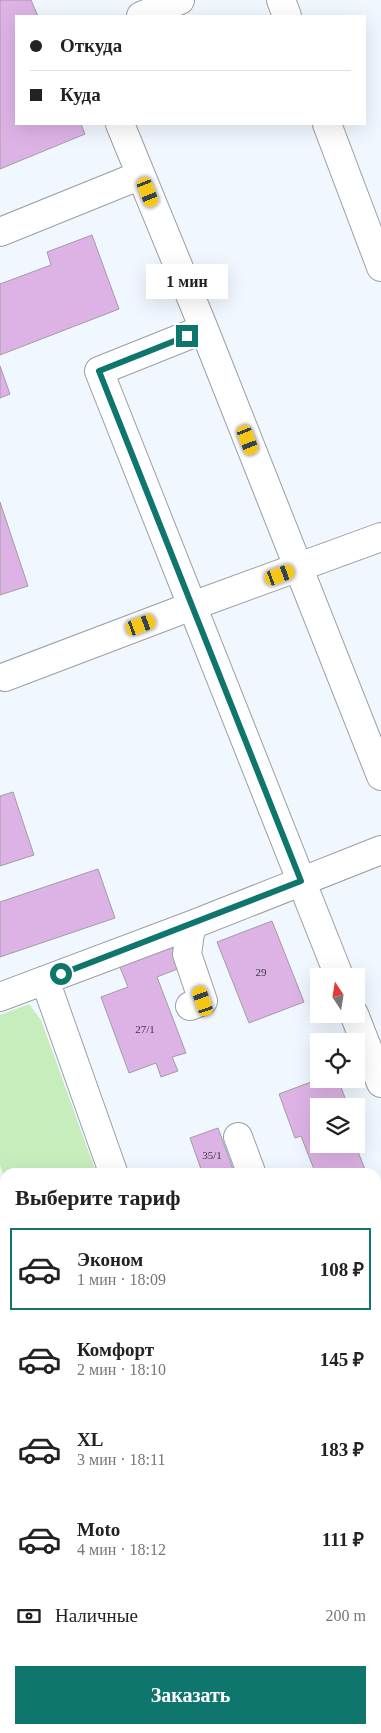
<!DOCTYPE html>
<html lang="ru">
<head>
<meta charset="utf-8">
<style>
	:root { --surface:#fff; --page:#f2f2f2; --text:#222; --muted:#767676; --line:#e0e0e0; --accent:#0f766e }
	body { margin:0; font-family:Georgia,serif; background:var(--page); color:var(--text); height:100vh; display:flex; flex-direction:column; font-size:19px; white-space:nowrap }
	* { box-sizing:border-box; margin:0 }
	p { font-size:16px; color:var(--muted) }
	.icon { flex:none; width:28px; height:28px; fill:none; stroke:currentColor; stroke-width:2; stroke-linecap:round; stroke-linejoin:round }
	.map { position:relative; flex:1; overflow:hidden }
	.sheet { position:absolute; left:0px; top:1168px; width:381px; height:566px; display:flex; flex-direction:column; background:var(--surface); border-radius:15px 15px 0 0; box-shadow:0 5px 20px #0002 }
	.sheet>* { flex:none }
	.banner { position:absolute; left:15px; top:15px; width:351px; height:110px; border-radius:0px; box-shadow:0 5px 20px #0002; display:grid; align-content:center; height:110px; padding:0 15px; background:var(--surface) }
	.needle { width:32px; rotate:348deg }
	.controls { position:absolute; left:310px; top:968px; display:grid; gap:10px }
	.controls a { display:grid; place-items:center; width:55px; height:55px; border-radius:0px; background:var(--surface); box-shadow:0 5px 20px #0002; font-size:25px }
	.end { position:absolute; width:22px; height:22px; margin:-11px; border:6px solid #0f766e; background:#fff; box-shadow:0 0 0 2px #fff }
	.from { border-radius:50% }
	.bubble { position:absolute; height:35px; border-radius:0px; background:var(--surface); box-shadow:0 5px 20px #0002; font-size:16px; font-weight:600; line-height:35px; text-align:center }
	.car { position:absolute; width:15px; height:30px; margin:-15px -8px; border-radius:6px; box-shadow:0 0 4px 1px #0007; background:linear-gradient(#f5c518 24%,#345 0 40%,#f5c518 0 76%,#345 0 86%,#f5c518 0) }
	.banner b { display:flex; align-items:center; gap:18px; height:48px; font-size:19px }
	.banner b+b { border-top:1px solid var(--line) }
	.banner i { width:12px; height:12px; background:var(--text) }
	ul { padding:0; list-style:none }
	li { display:flex; align-items:center; gap:15px; height:82px; margin:0 10px 8px; padding:0 5px; border:2px solid transparent; border-radius:0px }
	li div { flex:1 }
	li b { display:block; font-size:19px }
	li em { font-style:normal; font-weight:600 }
	li.selected { border-color:var(--accent) }
	li>.icon { width:45px; height:45px; stroke-width:1.5 }
	h2 { padding:0 15px; font-size:22px; line-height:60px }
	.pay { display:flex; align-items:center; gap:12px; height:55px; padding:0 15px; font-size:19px }
	.pay p { margin-inline-start:auto }
	.action { display:flex; gap:10px; margin-top:auto; padding:10px 15px }
	.action a { flex:1; height:58px; border-radius:0px; background:var(--accent); color:#fff; font-size:20px; font-weight:600; line-height:58px; text-align:center }
	.map>svg:first-child { display:block }
	.green { fill:#c8edbd }
	.building { fill:#ddb3e6; stroke:#a29ca3 }
	.lines { fill:none; stroke-linecap:round; stroke-linejoin:round }
	.minor-casing { stroke:#9a9fa6; stroke-width:30 }
	.major-casing { stroke:#9a9fa6; stroke-width:30 }
	.path { stroke:#76797e; stroke-width:3; stroke-dasharray:4 4; stroke-linecap:butt }
	.minor { stroke:#fff; stroke-width:28 }
	.major { stroke:#fff; stroke-width:28 }
	.route { stroke:#0f766e; stroke-width:6 }
	.labels { text-anchor:middle; dominant-baseline:central; stroke-width:4.5; stroke-linejoin:round; paint-order:stroke }
	.number-label { font-size:11px; fill:#403645 }
</style>
</head>
<body>
<div class="map">
<svg width="381" height="1733" viewBox="0 0 381 1733">
	<rect width="100%" height="100%" fill="#f1f7fe"/>
	<path class="green" d="M29 1004 41 1020 96 1172H5V1180L0 1165V1015Z"/>
	<path class="building" d="M0 0H31L38 16H16V124H81L85 134 0 169Z
		M92 235 119 309 0 355V284L51 265 47 252Z
		M0 366 10 394 0 398Z
		M0 502 28 586 0 595Z
		M13 792 34 855 0 866V796Z
		M98 869 115 918 0 957V902Z
		M272 921 304 1002 249 1023 217 942Z
		M172 946 180 968 157 977 186 1053 172 1057 178 1071 161 1077 156 1063 129 1073 101 997 128 987 119 965Z
		M319 1079H338L348 1106H319V1144H355L366 1172H315L301 1136 295 1138 279 1094Z
		M218 1128 234 1172H202L190 1138Z
		M376 1185 381 1198V1223L376 1225Z
		M381 1314V1365L377 1366 376 1316Z
		M5 1556V1723L0 1706V1558Z
		M7 1729H58L60 1733H8Z"/>
	<g class="lines">
		<g class="minor-casing">
			<path id="minor" d="M141 16 180 0
				M120 124 204 329 381 776
				M0 232 141 175
				M204 329 99 371 339 976
				M5 677 192 606 381 537
				M45 980 113 1172
				M0 997 194 924 381 850
				M190 1006 203 1001 187 954 190 933 194 924
				M354 1014 381 1083
				M238 1137 251 1172
				M0 1430 5 1447
				M0 1517 5 1513
				M376 1691 381 1689
				M208 1729 209 1733
				M100 1733 113 1729
				M258 1733 270 1729"/>
		</g>
		<g class="major-casing">
			<path id="major" d="M281 0 287 16
				M327 124 381 267"/>
		</g>
		<path class="path" d="M376 1564 381 1562"/>
		<use href="#minor" class="minor"/>
		<use href="#major" class="major"/>
	</g>
	<g class="lines">
		<path class="route" d="M61 974 301 881 99 371 187 336"/>
	</g>
	<g class="labels">
		<g class="number-label">
			<text x="261" y="972">29</text>
			<text x="145" y="1029">27/1</text>
			<text x="212" y="1155">35/1</text>
		</g>
	</g>
</svg>
<div class="controls">
<a><svg class="needle" viewBox="-14 -14 28 28"><path d="M0-13l5 13h-10z" fill="#e53935"/><path d="M0 13l5-13h-10z" fill="#767676"/></svg></a>
<a><svg class="icon" aria-label="locate" viewBox="0 0 24 24"><circle cx="12" cy="12" r="6"/><path d="M12 2v4M12 18v4M2 12h4M18 12h4"/></svg></a>
<a><svg class="icon" aria-label="layers" viewBox="0 0 24 24"><path d="M12 4l9 5-9 5-9-5zM3 14l9 5 9-5"/></svg></a>
</div>
<i class="end from" style="left:61px;top:974px"></i>
<i class="end" style="left:187px;top:336px"></i>
<div class="bubble" style="left:146px;top:264px;width:82px">1 мин</div>
<i class="car" style="left:148px;top:192px;rotate:158deg"></i>
<i class="car" style="left:248px;top:440px;rotate:159deg"></i>
<i class="car" style="left:280px;top:575px;rotate:70deg"></i>
<i class="car" style="left:141px;top:625px;rotate:70deg"></i>
<i class="car" style="left:203px;top:1001px;rotate:341deg"></i>
<div class="banner">
<b><i class="from"></i>Откуда</b>
<b><i></i>Куда</b>
</div>
<section class="sheet">
<h2>Выберите тариф</h2>
<ul>
<li class="selected"><svg class="icon" aria-label="car" viewBox="0 0 24 24"><path d="M5 17H2v-5l4-1 3-4h7l3 4 3 1v5h-3M9 17h6M6 11h13"/><circle cx="7" cy="17" r="2"/><circle cx="17" cy="17" r="2"/></svg><div><b>Эконом</b><p>1 мин · 18:09</p></div><em>108 ₽</em></li>
<li><svg class="icon" aria-label="car" viewBox="0 0 24 24"><path d="M5 17H2v-5l4-1 3-4h7l3 4 3 1v5h-3M9 17h6M6 11h13"/><circle cx="7" cy="17" r="2"/><circle cx="17" cy="17" r="2"/></svg><div><b>Комфорт</b><p>2 мин · 18:10</p></div><em>145 ₽</em></li>
<li><svg class="icon" aria-label="car" viewBox="0 0 24 24"><path d="M5 17H2v-5l4-1 3-4h7l3 4 3 1v5h-3M9 17h6M6 11h13"/><circle cx="7" cy="17" r="2"/><circle cx="17" cy="17" r="2"/></svg><div><b>XL</b><p>3 мин · 18:11</p></div><em>183 ₽</em></li>
<li><svg class="icon" aria-label="car" viewBox="0 0 24 24"><path d="M5 17H2v-5l4-1 3-4h7l3 4 3 1v5h-3M9 17h6M6 11h13"/><circle cx="7" cy="17" r="2"/><circle cx="17" cy="17" r="2"/></svg><div><b>Moto</b><p>4 мин · 18:12</p></div><em>111 ₽</em></li>
</ul>
<div class="pay"><svg class="icon" aria-label="cash" viewBox="0 0 24 24"><path d="M3 7h18v10H3z"/><circle cx="12" cy="12" r="2"/></svg>Наличные<p>200 m</p></div>
<div class="action"><a>Заказать</a></div>
</section>
</div>
</body>
</html>
